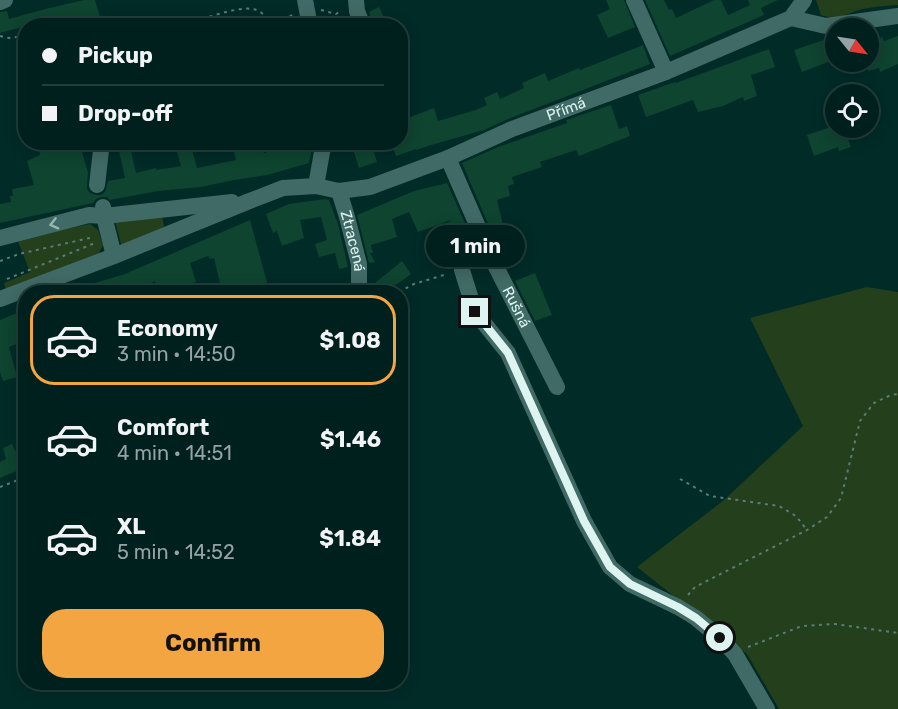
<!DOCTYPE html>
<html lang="en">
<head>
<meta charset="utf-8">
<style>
	:root { --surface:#00201d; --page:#0e2d2a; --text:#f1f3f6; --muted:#95a3a4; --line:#223e3b; --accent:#f2a541 }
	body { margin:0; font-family:Rubik,sans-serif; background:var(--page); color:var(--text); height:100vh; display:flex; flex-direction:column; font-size:22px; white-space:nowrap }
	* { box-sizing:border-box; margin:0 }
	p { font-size:20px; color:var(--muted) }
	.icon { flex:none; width:33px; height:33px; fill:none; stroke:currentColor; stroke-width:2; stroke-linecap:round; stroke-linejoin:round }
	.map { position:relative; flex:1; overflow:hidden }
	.panel { position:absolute; left:18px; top:285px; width:390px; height:405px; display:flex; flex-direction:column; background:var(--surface); border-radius:24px; box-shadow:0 3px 15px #0003,0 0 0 2px var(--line) }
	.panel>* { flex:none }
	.hud { position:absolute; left:18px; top:18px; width:390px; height:132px; border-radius:24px; box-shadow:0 3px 15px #0003,0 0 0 2px var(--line); display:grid; align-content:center; height:132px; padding:0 24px; background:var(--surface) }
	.needle { width:39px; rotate:120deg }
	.buttons { position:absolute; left:825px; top:18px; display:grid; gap:12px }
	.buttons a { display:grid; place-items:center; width:54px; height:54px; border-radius:50%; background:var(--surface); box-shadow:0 3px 15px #0003,0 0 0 2px var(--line); font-size:30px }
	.end { position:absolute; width:27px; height:27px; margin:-14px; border:8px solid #def4f1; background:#111; box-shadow:0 0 0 3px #111 }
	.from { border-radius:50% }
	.bubble { position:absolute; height:42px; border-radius:21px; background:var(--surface); box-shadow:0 3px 15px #0003,0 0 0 2px var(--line); font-size:20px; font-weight:700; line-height:42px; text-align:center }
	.hud b { display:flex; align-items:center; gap:21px; height:57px; font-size:22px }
	.hud b+b { border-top:2px solid var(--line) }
	.hud i { width:15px; height:15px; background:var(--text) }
	ul { padding:10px 0 0; list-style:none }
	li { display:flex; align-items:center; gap:18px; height:90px; margin:0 12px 9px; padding:0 12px; border:3px solid transparent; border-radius:24px }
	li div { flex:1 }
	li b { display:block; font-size:22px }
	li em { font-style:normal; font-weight:700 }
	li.on { border-color:var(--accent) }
	li>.icon { width:54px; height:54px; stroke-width:1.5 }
	.button { display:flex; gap:12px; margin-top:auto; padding:12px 24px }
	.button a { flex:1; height:69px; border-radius:24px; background:var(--accent); color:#111; font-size:24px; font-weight:700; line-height:69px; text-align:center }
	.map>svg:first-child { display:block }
	.green { fill:#233f1c }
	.building { fill:#0e4430 }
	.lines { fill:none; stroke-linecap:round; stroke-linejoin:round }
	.path { stroke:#597c78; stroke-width:2; stroke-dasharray:3 4.5; stroke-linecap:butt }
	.minor { stroke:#406a65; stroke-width:16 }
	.oneway { stroke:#97b6b2 }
	.route { stroke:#def4f1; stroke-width:8 }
	.labels { text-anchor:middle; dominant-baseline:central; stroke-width:5; stroke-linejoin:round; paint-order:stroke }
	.street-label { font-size:15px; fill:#def4f1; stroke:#002b27 }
</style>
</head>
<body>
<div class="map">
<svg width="898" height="709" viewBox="0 0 898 709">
	<rect width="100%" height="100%" fill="#002b27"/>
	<path class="green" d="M816 0H898V5C888 6 878 6 869 8 851 10 840 22 821 15Z
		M162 216 165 230 122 248 115 221Z
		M90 224 98 230 103 245 99 253 6 290 4 283 30 272 17 239Z
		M867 287 898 292V709H779L747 654 637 567 724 500 803 426 750 318Z"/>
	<path class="building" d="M84 0H95L101 20 85 24 84 17 51 25 49 20 0 33V12L7 11 9 19 45 9Z
		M606 0H624L635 27 608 38 597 15 610 9Z
		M645 0H664L669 10 672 9 676 18 714 0H721L728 15 750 5 748 0H778L761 8 764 15 670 56Z
		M379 7 388 26H373L369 12Z
		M836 36V59L802 72 794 50Z
		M898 36V64L880 72 879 68 868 71V40L877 37V39L882 37 884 41Z
		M643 45 650 64 508 119 484 130 431 145 416 150V149L396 156 391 142H400V121L434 108 438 121 476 110 487 105 484 98 497 92 500 99 524 88 522 83 545 73 548 81 579 68 580 70Z
		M769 49 775 67 751 75 757 96 744 101 743 97 723 106 698 112 693 100 646 117 638 95 675 82 676 83Z
		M611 105 619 129 627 126 630 136 579 156 576 150 540 162 542 167 512 177 514 184 508 186 510 196 497 200 504 229 492 233 462 163 498 147 567 123 566 120Z
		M836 125V128H852L855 136 848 139 851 147 839 151 838 147 814 156 807 135Z
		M37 142H79L88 172 87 189 90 193 96 195H101L105 192 108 181 125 178 117 142H129L136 173 156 168V170L181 166 174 142H190L197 168 236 160 233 148 237 147 235 142H261L264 153 279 148 282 142H308L311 153 309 163 267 175 234 180 201 187 158 191 110 200 107 197H101L96 199 93 203 0 223V204L11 202 10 196H13L12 189 34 185 27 161 40 155Z
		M371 143 377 162 359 168 353 149Z
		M447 183 473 241 456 248 455 246 441 252 434 235 451 220 418 232 409 212 392 219 397 237 371 245 373 253H370L375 262 369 263 357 215 414 191Z
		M325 199 329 200 338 224 348 267 339 269 335 253 319 257 315 244 327 240 321 217 300 220 304 238 282 246 277 231 273 233 266 214 289 204Z
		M250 220 268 286 241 292H222L214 258 210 259 208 256 190 263 196 282 174 287 176 292H158L155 281 132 292H71V290L125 274Z
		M402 261 411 274 386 292H369V290L376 285 375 283Z
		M535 273 552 315 535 321 515 281Z
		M26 309V340L9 347 17 377 3 381 0 372V320Z
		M12 444 15 451 26 447V467L0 478V462L6 459 3 448Z"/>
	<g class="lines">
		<path class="path" d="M321 10 336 14 341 11
			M181 26C198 21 236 6 252 9 261 10 267 17 270 24L276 25 292 15
			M0 36 9 38 26 36
			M0 261 19 254 94 237
			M7 279 95 243
			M399 292 414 284 447 274
			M680 479 710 496 779 506 796 516 807 530
			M0 487 26 477
			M688 595 695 587 807 530 827 517 841 498 860 421 874 403 891 395 898 394
			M748 647 802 626 835 624 898 633"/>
		<g class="minor">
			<path d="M305 0 310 26"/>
			<path d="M356 0 357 11 363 26"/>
			<path d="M634 0 666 72"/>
			<path d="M0 2 5 0"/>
			<path d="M791 18 826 26 898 16"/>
			<path id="s1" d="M448 158 491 257 557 387"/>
			<path d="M97 185 102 142"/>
			<path d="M316 186 322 152 325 142"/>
			<path id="s2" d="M339 191 347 217 359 264V292"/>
			<path d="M103 207 104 216 114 256"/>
			<path d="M0 238 89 215 104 216 232 202"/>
			<path d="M462 270 475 312 508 353 584 521 610 567 630 584 678 607 696 618 720 638 735 654 767 709"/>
			<path id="s3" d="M0 299 114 256 247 202 283 188 316 186 339 191 370 187 448 158 512 129 666 72 791 18 804 0"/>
		</g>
	</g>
	<defs><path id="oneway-chevron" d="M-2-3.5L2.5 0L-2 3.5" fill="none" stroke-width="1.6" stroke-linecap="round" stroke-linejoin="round" transform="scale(1.5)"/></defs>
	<use class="oneway" href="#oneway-chevron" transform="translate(54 224) rotate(166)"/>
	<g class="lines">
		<path class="route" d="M475 312 508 353 584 521 610 567 630 584 678 607 696 618 720 638"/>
	</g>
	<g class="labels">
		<g class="street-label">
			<text stroke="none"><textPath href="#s3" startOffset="603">Přímá</textPath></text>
			<text stroke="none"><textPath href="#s2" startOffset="52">Ztracená</textPath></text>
			<text stroke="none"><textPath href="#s1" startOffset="164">Rušná</textPath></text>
		</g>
	</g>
</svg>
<div class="buttons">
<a><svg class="needle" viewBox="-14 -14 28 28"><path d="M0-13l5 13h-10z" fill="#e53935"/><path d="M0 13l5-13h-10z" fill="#95a3a4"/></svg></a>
<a><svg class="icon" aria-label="locate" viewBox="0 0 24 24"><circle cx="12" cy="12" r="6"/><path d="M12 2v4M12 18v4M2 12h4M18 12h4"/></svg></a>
</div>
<i class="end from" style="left:720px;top:638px"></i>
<i class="end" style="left:475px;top:312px"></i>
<div class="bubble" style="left:426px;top:225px;width:99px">1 min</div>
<div class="hud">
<b><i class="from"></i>Pickup</b>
<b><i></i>Drop-off</b>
</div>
<section class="panel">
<ul>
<li class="on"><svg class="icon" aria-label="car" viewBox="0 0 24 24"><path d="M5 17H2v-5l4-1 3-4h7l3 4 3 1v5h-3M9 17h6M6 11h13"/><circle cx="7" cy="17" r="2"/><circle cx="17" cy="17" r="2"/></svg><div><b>Economy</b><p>3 min · 14:50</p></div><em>$1.08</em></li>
<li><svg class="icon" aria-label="car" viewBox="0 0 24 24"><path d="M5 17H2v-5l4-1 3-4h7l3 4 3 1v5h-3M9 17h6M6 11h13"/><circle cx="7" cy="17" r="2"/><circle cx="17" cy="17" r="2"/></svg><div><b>Comfort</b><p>4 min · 14:51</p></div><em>$1.46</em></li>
<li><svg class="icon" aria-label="car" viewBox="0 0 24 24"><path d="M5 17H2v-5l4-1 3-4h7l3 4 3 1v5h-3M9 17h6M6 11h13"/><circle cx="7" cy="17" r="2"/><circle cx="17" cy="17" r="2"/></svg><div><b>XL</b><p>5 min · 14:52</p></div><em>$1.84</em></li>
</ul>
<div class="button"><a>Confirm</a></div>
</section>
</div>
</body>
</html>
